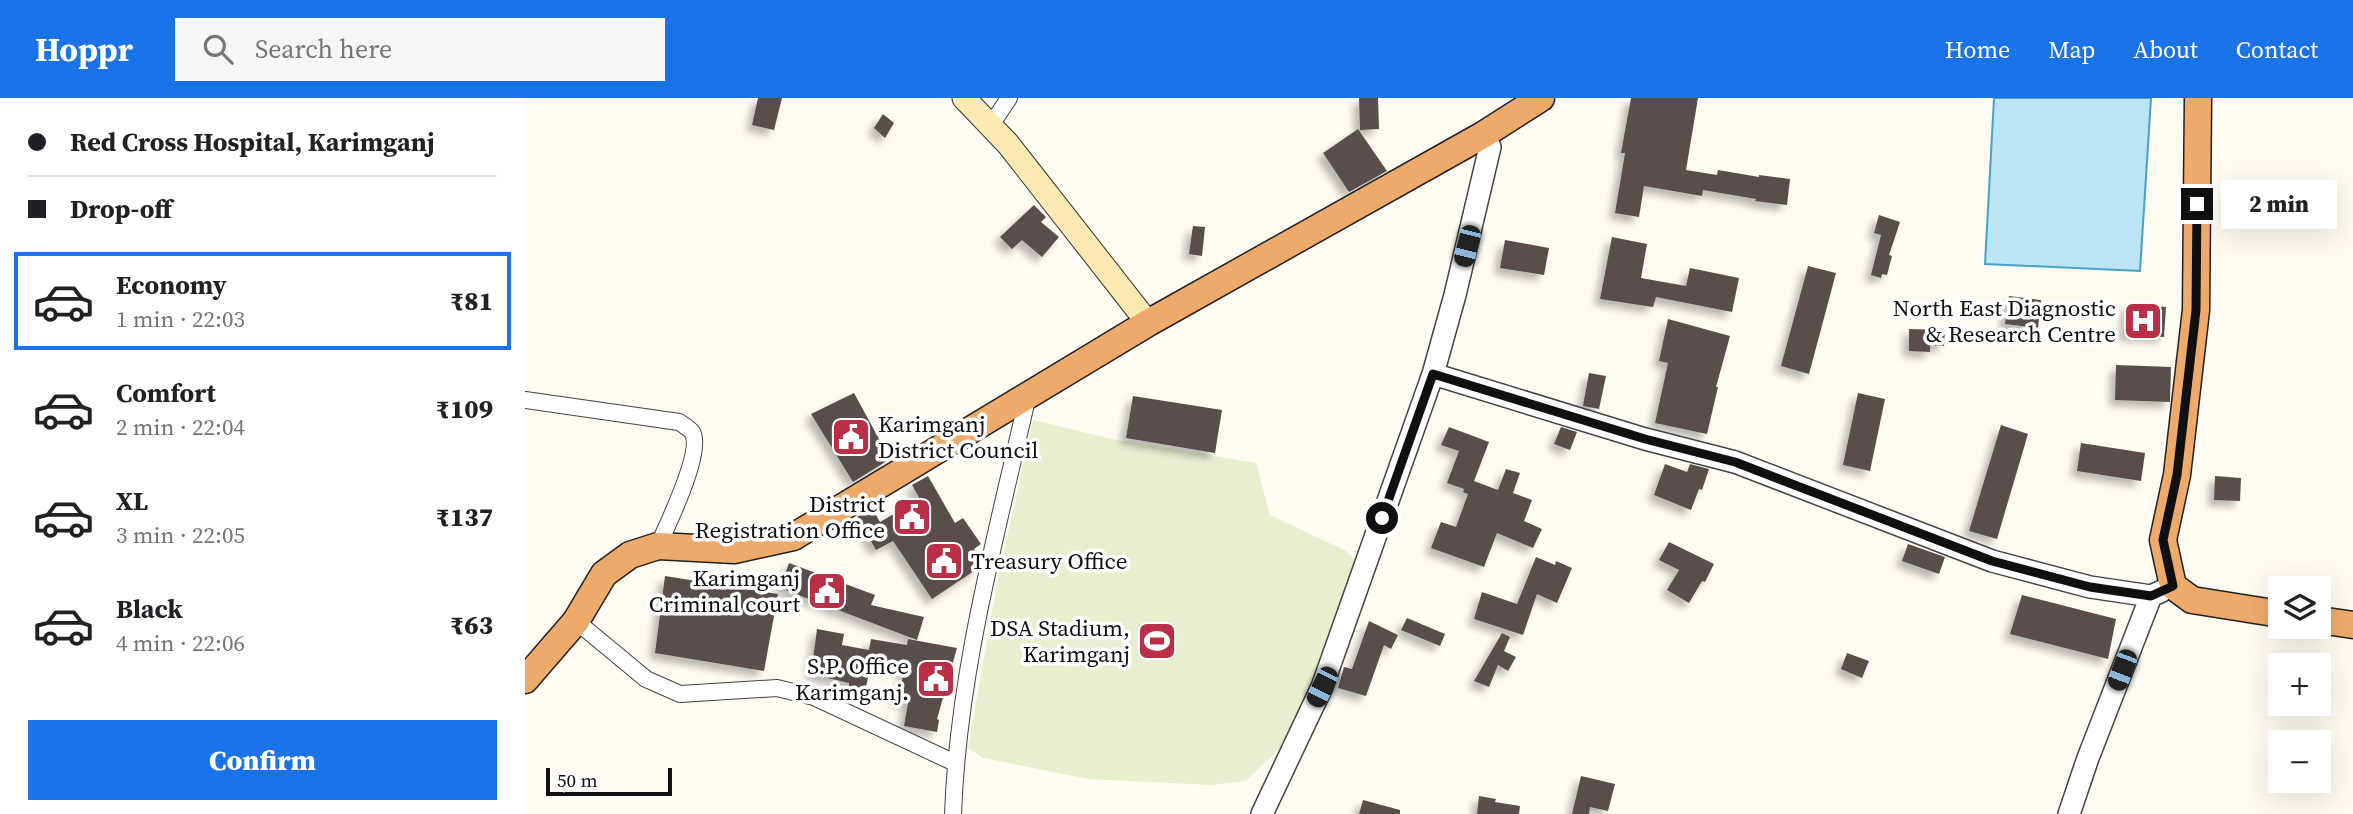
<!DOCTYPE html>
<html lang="en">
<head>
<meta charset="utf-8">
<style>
	:root { --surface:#fff; --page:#f6f6f6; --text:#202124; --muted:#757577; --line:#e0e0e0; --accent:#1a73e8 }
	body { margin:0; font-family:"Source Serif 4",serif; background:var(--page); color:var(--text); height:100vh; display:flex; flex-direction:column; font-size:26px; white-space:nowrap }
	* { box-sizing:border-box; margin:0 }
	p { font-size:23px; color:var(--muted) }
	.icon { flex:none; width:38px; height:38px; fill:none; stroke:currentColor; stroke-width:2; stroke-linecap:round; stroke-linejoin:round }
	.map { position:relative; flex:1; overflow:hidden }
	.drawer { display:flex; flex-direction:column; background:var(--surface); width:525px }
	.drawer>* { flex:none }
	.guide { display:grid; align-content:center; height:154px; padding:0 28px; background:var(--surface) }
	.controls { position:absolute; left:1743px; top:478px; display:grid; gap:14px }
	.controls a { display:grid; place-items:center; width:63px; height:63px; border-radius:0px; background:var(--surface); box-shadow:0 7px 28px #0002; font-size:35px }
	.scale { position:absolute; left:21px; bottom:18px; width:126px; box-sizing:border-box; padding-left:7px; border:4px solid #101010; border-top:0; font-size:19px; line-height:24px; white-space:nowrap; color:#101010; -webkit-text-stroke:5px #fff; paint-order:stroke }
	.end { position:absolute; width:32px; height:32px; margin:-16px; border:9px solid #101010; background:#fff; box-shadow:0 0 0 4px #fff }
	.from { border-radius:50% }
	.bubble { position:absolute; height:49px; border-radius:0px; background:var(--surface); box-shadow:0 7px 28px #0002; font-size:23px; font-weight:800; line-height:49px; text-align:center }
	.car { position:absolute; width:21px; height:42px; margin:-21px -10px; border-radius:9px; box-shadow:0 0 5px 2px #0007; background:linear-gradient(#222 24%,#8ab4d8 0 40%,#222 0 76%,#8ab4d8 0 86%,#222 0) }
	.guide b { display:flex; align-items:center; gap:24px; height:66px; font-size:26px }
	.guide b+b { border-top:2px solid var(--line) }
	.guide i { width:18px; height:18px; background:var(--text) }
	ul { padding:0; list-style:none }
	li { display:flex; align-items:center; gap:21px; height:98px; margin:0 14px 10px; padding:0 14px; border:4px solid transparent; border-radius:0px }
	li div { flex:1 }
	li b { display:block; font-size:26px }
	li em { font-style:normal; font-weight:800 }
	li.on { border-color:var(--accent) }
	li>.icon { width:63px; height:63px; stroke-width:1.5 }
	.action { display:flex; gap:14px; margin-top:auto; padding:14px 28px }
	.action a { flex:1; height:80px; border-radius:0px; background:var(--accent); color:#fff; font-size:28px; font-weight:800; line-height:80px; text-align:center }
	header { display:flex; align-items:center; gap:42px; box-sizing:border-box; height:98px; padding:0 35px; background:var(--accent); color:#fff }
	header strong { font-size:33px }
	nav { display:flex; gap:38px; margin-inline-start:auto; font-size:24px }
	.search { width:490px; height:63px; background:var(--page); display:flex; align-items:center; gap:18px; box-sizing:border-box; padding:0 24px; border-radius:0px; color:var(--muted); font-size:26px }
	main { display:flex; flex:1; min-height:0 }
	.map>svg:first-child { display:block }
	.pitch { fill:#e8efcf }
	.water { fill:#bbe5f3; stroke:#46a2c6; stroke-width:2 }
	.building { fill:#58504d; filter:url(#shadow) }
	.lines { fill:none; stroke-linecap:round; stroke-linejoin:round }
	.minor-casing { stroke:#434343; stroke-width:18 }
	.tertiary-casing { stroke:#434343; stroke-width:24 }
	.secondary-casing { stroke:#323232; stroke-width:25 }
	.trunk-casing { stroke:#212121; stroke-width:29 }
	.minor { stroke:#fff; stroke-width:16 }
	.tertiary { stroke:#fff; stroke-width:21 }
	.secondary { stroke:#faeab2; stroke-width:23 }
	.trunk { stroke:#eeaa6a; stroke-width:26 }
	.route { stroke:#101010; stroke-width:9 }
	.labels { text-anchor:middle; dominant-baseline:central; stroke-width:7; stroke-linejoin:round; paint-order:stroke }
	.poi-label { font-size:23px; fill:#101010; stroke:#fff; text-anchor:end }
</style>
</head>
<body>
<header>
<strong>Hoppr</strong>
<div class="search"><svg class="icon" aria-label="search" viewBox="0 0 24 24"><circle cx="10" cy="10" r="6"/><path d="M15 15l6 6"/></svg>Search here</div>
<nav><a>Home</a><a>Map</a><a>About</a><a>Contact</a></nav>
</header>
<main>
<section class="drawer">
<div class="guide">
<b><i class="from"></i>Red Cross Hospital, Karimganj</b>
<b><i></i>Drop-off</b>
</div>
<ul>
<li class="on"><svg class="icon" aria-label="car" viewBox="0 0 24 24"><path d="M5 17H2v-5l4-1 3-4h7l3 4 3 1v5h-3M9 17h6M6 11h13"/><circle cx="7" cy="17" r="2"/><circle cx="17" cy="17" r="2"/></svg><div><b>Economy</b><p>1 min · 22:03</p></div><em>₹81</em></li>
<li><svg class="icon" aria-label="car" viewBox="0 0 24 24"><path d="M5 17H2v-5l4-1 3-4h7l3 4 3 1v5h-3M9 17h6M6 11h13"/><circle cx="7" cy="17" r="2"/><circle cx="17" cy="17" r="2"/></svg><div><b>Comfort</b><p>2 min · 22:04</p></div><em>₹109</em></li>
<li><svg class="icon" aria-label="car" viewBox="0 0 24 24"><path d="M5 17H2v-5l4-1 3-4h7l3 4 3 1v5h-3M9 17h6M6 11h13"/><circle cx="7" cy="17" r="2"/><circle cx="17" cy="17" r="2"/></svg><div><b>XL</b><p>3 min · 22:05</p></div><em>₹137</em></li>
<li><svg class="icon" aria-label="car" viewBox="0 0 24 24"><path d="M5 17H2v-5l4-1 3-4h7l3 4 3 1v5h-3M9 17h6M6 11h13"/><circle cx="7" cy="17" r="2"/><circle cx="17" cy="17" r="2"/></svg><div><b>Black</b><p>4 min · 22:06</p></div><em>₹63</em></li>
</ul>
<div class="action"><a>Confirm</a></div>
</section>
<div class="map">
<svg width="1828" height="716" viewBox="0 0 1828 716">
	<defs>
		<filter id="shadow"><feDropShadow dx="-6" dy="6" stdDeviation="3.5" flood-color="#0004"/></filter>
	</defs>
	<rect width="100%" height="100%" fill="#fefbf3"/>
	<path class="pitch" d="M508 322 587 341 731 365 745 417 821 453 834 465 782 595 757 648 721 683 686 687 563 681 459 660 443 650 472 485Z"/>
	<path class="water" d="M1469 0H1626L1615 173 1460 166Z"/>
	<path class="building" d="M233 0H257L249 32 227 27Z
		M834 0H853L854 31 835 32Z
		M1106 0H1173L1161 72 1192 77 1193 72 1234 79V77L1265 81 1262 107 1230 103 1231 101 1178 92 1177 98 1119 88 1114 119 1090 115 1100 55H1096Z
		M358 16 369 25 360 40 349 30Z
		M833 31 862 73 824 94 798 55Z
		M509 107 521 119 516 124 534 139 517 159 497 142 487 151 475 139Z
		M1354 117 1375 124 1364 157 1367 158 1362 177 1357 176 1356 180 1346 177 1356 137 1349 135Z
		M668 128 680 129 677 158 664 156Z
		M1087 139 1122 146 1116 180 1161 188 1165 170 1214 180 1207 214 1131 199 1128 209 1075 201Z
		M980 142 1024 150 1019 177 975 170Z
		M1283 168 1311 175 1284 276 1256 268Z
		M1484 198 1516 202 1513 230 1480 226Z
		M1602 206 1641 209 1639 239 1600 237Z
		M1143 221 1205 238 1191 289H1193L1182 336 1130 325 1143 265 1134 263Z
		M1384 231 1420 232 1419 248 1405 247V254L1384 253Z
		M1591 267 1646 269 1645 304 1590 302Z
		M1064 275 1081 278 1074 311 1058 308Z
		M329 295 365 361 328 384 286 316Z
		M1333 295 1360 301 1345 373 1318 367Z
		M608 298 697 312 690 355 601 340Z
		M1476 327 1503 336 1472 441 1444 433Z
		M924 329 964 344 949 383 973 392 981 371 995 375 988 395 1007 402 999 423 1017 431 1008 450 972 435 959 469 906 450 916 424 931 429 943 396 938 394 939 391 922 385 934 353 916 347Z
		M1036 329 1052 334 1045 352 1029 346Z
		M1556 345 1620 355 1616 383 1552 373Z
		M1140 366 1162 374 1165 366 1184 371 1177 392 1174 391 1166 412 1129 397Z
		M403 378 430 425 438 420 456 446 449 451 455 459 452 471 407 501 368 443 351 452 332 419 347 410 355 424 395 401 387 387Z
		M1690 378 1716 380 1715 403 1689 402Z
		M1144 444 1189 466 1180 484 1177 483 1164 505 1142 492 1154 472 1134 462Z
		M1383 446 1420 459 1414 476 1377 463Z
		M1011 459 1030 467 1031 463 1047 470 1032 505 1012 496 998 537 949 521 957 494 992 506Z
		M264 465 350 497 346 507 399 519 392 542 255 490Z
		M140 478 253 496 239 573 130 555Z
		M1497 497 1591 521 1583 561 1485 536Z
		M882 520 920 536 915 548 876 532Z
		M844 523 873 537 866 551 859 547 841 598 813 590 819 569 827 571Z
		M292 531 319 536 317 547 344 552 346 541 382 547 383 541 432 550 412 621 414 622 412 634 379 628 383 605 371 602 380 572 347 562 340 593 324 589V585L286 576Z
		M977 535 985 539 979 553 991 559 983 573 973 567 964 589 949 583Z
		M1322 555 1344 563 1337 580 1316 571Z
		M1056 678 1090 686 1083 713 1065 709 1064 716H1047Z
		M954 698 971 701 970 704 995 708 994 716H952Z
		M838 702 875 712V716H834Z"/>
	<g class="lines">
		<g class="minor-casing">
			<path id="minor" d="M466 27 484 0
				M0 302 154 324C157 326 164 330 167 334 179 352 142 428 133 448
				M51 523 121 581 155 596 252 590 289 599 430 665
				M428 716C433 574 472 435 503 297"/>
		</g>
		<g class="tertiary-casing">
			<path id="tertiary" d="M908 276 1120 341 1210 364 1467 463 1565 489 1626 498
				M737 716 797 589 908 276 930 197 965 49 958 37
				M1544 716 1563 660 1626 498 1637 493"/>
		</g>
		<g class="secondary-casing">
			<path id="secondary" d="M439 0 483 46 623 225"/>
		</g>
		<g class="trunk-casing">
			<path id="trunk" d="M1673 0 1671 212 1652 377 1638 442 1648 488 1667 502 1755 516
				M1794 522 1828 527
				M0 582 51 523 79 476 105 457 133 448 209 452 268 439 623 225 958 37 1016 0"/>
		</g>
		<use href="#minor" class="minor"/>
		<use href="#tertiary" class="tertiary"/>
		<use href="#secondary" class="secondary"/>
		<use href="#trunk" class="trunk"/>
	</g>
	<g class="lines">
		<path class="route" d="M857 420 908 276 1120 341 1210 364 1467 463 1565 489 1606 495 1626 498 1648 488 1638 442 1652 377 1671 212 1672 106"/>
	</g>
	<defs>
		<g id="hospital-square" transform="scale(2.0125)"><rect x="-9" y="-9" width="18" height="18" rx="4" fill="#b92f46" stroke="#fff"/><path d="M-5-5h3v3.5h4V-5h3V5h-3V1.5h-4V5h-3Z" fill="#fff"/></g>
		<g id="civic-square" transform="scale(2.0125)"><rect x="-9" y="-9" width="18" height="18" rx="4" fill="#b92f46" stroke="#fff"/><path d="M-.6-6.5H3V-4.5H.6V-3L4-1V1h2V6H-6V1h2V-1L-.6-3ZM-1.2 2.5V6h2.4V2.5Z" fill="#fff"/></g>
		<g id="stadium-square" transform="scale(2.0125)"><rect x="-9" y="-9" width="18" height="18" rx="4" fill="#b92f46" stroke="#fff"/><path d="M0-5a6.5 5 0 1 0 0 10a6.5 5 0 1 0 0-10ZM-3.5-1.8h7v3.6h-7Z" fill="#fff"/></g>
	</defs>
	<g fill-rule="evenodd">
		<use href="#hospital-square" x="1618" y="223"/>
		<use href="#civic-square" x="326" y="339"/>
		<use href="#civic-square" x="387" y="419"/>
		<use href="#civic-square" x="419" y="463"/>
		<use href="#civic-square" x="302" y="493"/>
		<use href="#stadium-square" x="632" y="543"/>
		<use href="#civic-square" x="411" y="581"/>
	</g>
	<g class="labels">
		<g class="poi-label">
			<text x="1591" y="210">North East Diagnostic<tspan x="1591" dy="26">&amp; Research Centre</tspan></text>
			<text x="353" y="326" text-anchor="start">Karimganj<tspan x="353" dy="26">District Council</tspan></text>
			<text x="360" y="406">District<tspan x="360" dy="26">Registration Office</tspan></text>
			<text x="446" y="463" text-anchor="start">Treasury Office</text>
			<text x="275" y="480">Karimganj<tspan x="275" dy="26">Criminal court</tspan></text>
			<text x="605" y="530">DSA Stadium,<tspan x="605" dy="26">Karimganj</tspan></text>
			<text x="384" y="568">S.P. Office<tspan x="384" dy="26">Karimganj.</tspan></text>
		</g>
	</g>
</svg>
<div class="controls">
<a><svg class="icon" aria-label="layers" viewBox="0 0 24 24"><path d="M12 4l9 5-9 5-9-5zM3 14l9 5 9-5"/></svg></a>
<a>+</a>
<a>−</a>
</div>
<div class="scale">50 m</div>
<i class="end from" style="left:857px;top:420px"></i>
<i class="end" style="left:1672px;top:106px"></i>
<div class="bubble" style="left:1696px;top:82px;width:116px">2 min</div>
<i class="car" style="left:942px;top:148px;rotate:194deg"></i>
<i class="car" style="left:1597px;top:572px;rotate:201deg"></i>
<i class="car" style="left:797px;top:589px;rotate:206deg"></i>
</div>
</main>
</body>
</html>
